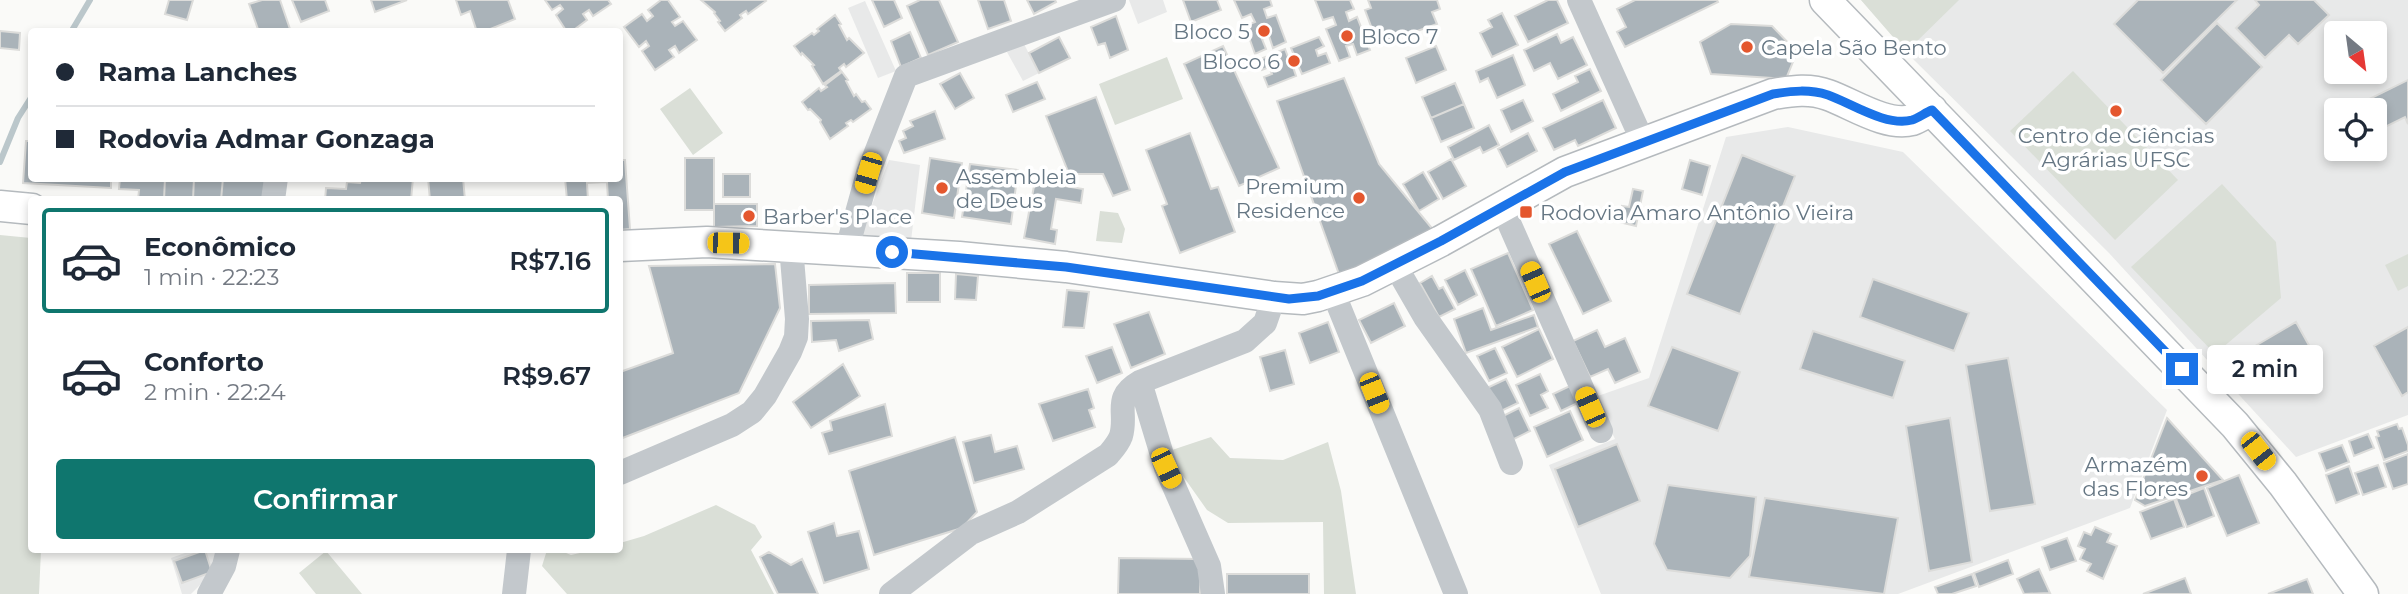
<!DOCTYPE html>
<html lang="pt">
<head>
<meta charset="utf-8">
<style>
	:root { --surface:#fff; --page:#f2f2f3; --text:#1f2937; --muted:#747a83; --line:#e0e1e3; --accent:#0f766e }
	body { margin:0; font-family:Montserrat,sans-serif; background:var(--page); color:var(--text); height:100vh; display:flex; flex-direction:column; font-size:26px; white-space:nowrap }
	* { box-sizing:border-box; margin:0 }
	p { font-size:23px; color:var(--muted) }
	.icon { flex:none; width:38px; height:38px; fill:none; stroke:currentColor; stroke-width:2; stroke-linecap:round; stroke-linejoin:round }
	.map { position:relative; flex:1; overflow:hidden }
	.side { position:absolute; left:28px; top:196px; width:595px; height:357px; display:flex; flex-direction:column; background:var(--surface); border-radius:7px; box-shadow:0 4px 10px #0003 }
	.side>* { flex:none }
	.banner { position:absolute; left:28px; top:28px; width:595px; height:154px; border-radius:7px; box-shadow:0 4px 10px #0003; display:grid; align-content:center; height:154px; padding:0 28px; background:var(--surface) }
	.needle { width:46px; rotate:151deg }
	.tools { position:absolute; left:2324px; top:21px; display:grid; gap:14px }
	.tools a { display:grid; place-items:center; width:63px; height:63px; border-radius:7px; background:var(--surface); box-shadow:0 4px 10px #0003; font-size:35px }
	.end { position:absolute; width:32px; height:32px; margin:-16px; border:9px solid #1a73e8; background:#fff; box-shadow:0 0 0 4px #fff }
	.from { border-radius:50% }
	.bubble { position:absolute; height:49px; border-radius:7px; background:var(--surface); box-shadow:0 4px 10px #0003; font-size:23px; font-weight:600; line-height:49px; text-align:center }
	.car { position:absolute; width:21px; height:42px; margin:-21px -10px; border-radius:9px; box-shadow:0 0 5px 2px #0007; background:linear-gradient(#f5c518 24%,#345 0 40%,#f5c518 0 76%,#345 0 86%,#f5c518 0) }
	.banner b { display:flex; align-items:center; gap:24px; height:66px; font-size:26px }
	.banner b+b { border-top:2px solid var(--line) }
	.banner i { width:18px; height:18px; background:var(--text) }
	ul { padding:12px 0 0; list-style:none }
	li { display:flex; align-items:center; gap:21px; height:105px; margin:0 14px 10px; padding:0 14px; border:4px solid transparent; border-radius:7px }
	li div { flex:1 }
	li b { display:block; font-size:26px }
	li em { font-style:normal; font-weight:600 }
	li.current { border-color:var(--accent) }
	li>.icon { width:63px; height:63px; stroke-width:1.5 }
	.button { display:flex; gap:14px; margin-top:auto; padding:14px 28px }
	.button a { flex:1; height:80px; border-radius:7px; background:var(--accent); color:#fff; font-size:28px; font-weight:600; line-height:80px; text-align:center }
	.map>svg:first-child { display:block }
	.built { fill:#e8e9e9; fill-rule:evenodd }
	.green { fill:#dadfd7 }
	.lines { fill:none; stroke-linecap:round; stroke-linejoin:round }
	.stream { stroke:#bbc7cb; stroke-width:6 }
	.building { fill:#aab3b9; stroke:#dcdcda; stroke-width:2 }
	.major-casing { stroke:#b5babe; stroke-width:33 }
	.minor { stroke:#c3c8cc; stroke-width:24 }
	.major { stroke:#fff; stroke-width:30 }
	.route { stroke:#1a73e8; stroke-width:9 }
	.poi-dot { fill:#e4572e; stroke:#fff; stroke-width:2.5 }
	.labels { text-anchor:middle; dominant-baseline:central; stroke-width:7; stroke-linejoin:round; paint-order:stroke }
	.poi-label { font-size:21px; fill:#657683; stroke:#fff; text-anchor:start }
</style>
</head>
<body>
<div class="map">
<svg width="2408" height="594" viewBox="0 0 2408 594">
	<rect width="100%" height="100%" fill="#fafaf8"/>
	<path class="built" d="M1129 0H1163L1167 12 1138 24Z
		M1861 0H2408V415L2296 457 2109 253 1914 60ZM2336 33H2375V72H2336ZM2336 110H2375V149H2336Z
		M865 1 896 71 878 78 848 8Z
		M1024 44 1039 73 1023 81 1007 52Z
		M1788 127 1903 152 2167 410 2130 508 1898 594H1601L1549 465 1615 439 1595 397 1649 378 1726 137Z
		M889 160 920 165 911 241 859 239Z
		M193 550H216L214 571 191 594H182L171 558Z"/>
	<path class="green" d="M1861 0H1959L1906 52Z
		M1167 57 1183 99 1115 125 1099 84Z
		M2073 71 2178 180 2115 240 2010 131Z
		M690 88 723 133 693 155 660 109Z
		M2222 184 2276 242 2281 298 2215 354 2131 267Z
		M1100 211 1118 213 1125 229 1122 243 1096 241Z
		M0 235 31 238 32 550H41L39 594H0Z
		M2408 254V286L2398 291 2385 265Z
		M1211 437 1230 458 1283 460 1328 442 1341 491 1356 594H1324L1323 522 1228 523 1207 510 1166 452Z
		M716 505 755 525 762 537 751 550 774 594H567L542 566 547 550H559L571 555 593 550H620V543L644 536Z
		M326 551 362 594H316L299 573Z"/>
	<g class="lines">
		<path class="stream" d="M71 32 90 0
			M0 162 18 118 32 96"/>
	</g>
	<path class="building" d="M169 0H193L187 20 165 14Z
		M262 0H280L291 32H259L249 4Z
		M292 0H325L329 11 301 22Z
		M371 0H407L375 12Z
		M456 0H508L515 19 483 32H477L470 11 461 15Z
		M545 0H608L611 4 593 16 589 10 583 14 587 20 571 32H567L556 15 563 9 560 5 552 10Z
		M661 0H668L680 17 672 22 675 26 683 21 697 40 679 53 675 46 669 50 674 57 655 70 642 51 649 46 646 41 639 47 624 27 642 14 647 21 653 16 648 10Z
		M701 0H765L766 1 748 14 746 11 740 15 742 18 725 31 718 22 720 21 714 13 715 12Z
		M872 0H894L902 18 884 27Z
		M920 0H939L958 42 928 55 907 6Z
		M978 0H1004L1011 21 988 29Z
		M1027 0H1055L1056 2 1034 14Z
		M1183 0H1217L1221 10 1191 22Z
		M1234 0H1270L1272 6 1264 9 1267 18 1276 15 1286 42 1273 48 1269 36 1262 39 1266 49 1255 54 1245 26 1255 22 1251 14 1242 18Z
		M1315 0H1350L1354 9 1346 12 1349 21 1357 17 1370 50 1357 55 1353 44 1346 46 1350 57 1339 61 1326 29 1336 25 1333 17 1323 20Z
		M1368 0H1437L1440 9 1432 12 1437 24 1378 45 1365 10 1371 8Z
		M1548 0H1557L1568 23 1528 42 1515 16Z
		M1635 0H1717L1718 2 1625 47 1617 32 1626 27 1617 9Z
		M2138 0H2237L2163 73 2114 24Z
		M2255 0H2314L2329 15 2298 44 2289 35 2265 58 2236 28 2259 5Z
		M1502 13 1518 45 1492 57 1480 33 1492 27 1488 20Z
		M835 15 841 24 839 25 847 40 849 38 864 53 846 67 844 64 839 68 841 71 823 84 812 66 814 65 802 53 801 55 794 46 812 33 814 35 819 31 817 29Z
		M1116 16 1128 50 1110 58 1105 43 1098 45 1091 27Z
		M2217 23 2262 67 2206 124 2161 80Z
		M1731 24 1772 26 1797 52 1786 79 1711 74 1700 42Z
		M0 31 20 33 19 50 0 48Z
		M910 32 921 58 901 67 891 41Z
		M1557 34 1561 43 1573 37 1587 65 1558 79 1550 63 1534 71 1524 50Z
		M1059 37 1070 58 1039 73 1029 53Z
		M1319 37 1324 46 1316 50 1318 56 1326 53 1330 63 1302 74 1298 65 1293 67 1296 76 1268 87 1264 77 1272 74 1269 67 1262 70 1258 60 1285 49 1288 57 1294 55 1291 48Z
		M1223 46 1279 168 1239 186 1184 64Z
		M1436 46 1446 70 1416 83 1406 58Z
		M1513 55 1525 85 1497 98 1488 78 1480 82 1476 71Z
		M1590 69 1601 91 1561 111 1553 94 1578 82 1575 76Z
		M842 72 848 80 846 81 854 96 856 94 862 102 865 101 871 109 853 122 851 120 846 123 848 126 830 139 820 122 821 120 810 109 808 110 802 102 819 88 821 91 827 87 825 85Z
		M960 73 974 98 955 109 940 84Z
		M1344 78 1379 164 1435 232 1340 277 1277 101Z
		M2408 80V124L2405 117 2375 132V110H2347Z
		M1037 82 1045 99 1013 112 1006 95Z
		M1455 83 1464 104 1431 118 1422 97Z
		M1096 97 1130 190 1113 196 1103 174H1069L1046 116Z
		M1523 100 1533 121 1511 132 1501 110Z
		M1603 100 1616 128 1578 146 1575 140 1554 150 1543 128Z
		M1464 104 1474 128 1441 142 1431 118Z
		M935 111 945 139 904 153 899 141 906 138 903 131 913 126 910 121Z
		M1489 125 1499 145 1483 153 1480 147 1454 160 1448 147Z
		M1190 133 1211 189 1218 187 1235 232 1180 253 1162 206 1167 204 1146 150Z
		M1528 133 1537 151 1507 167 1498 149Z
		M26 141H32V178H111V188L23 183Z
		M1742 155 1795 176 1740 314 1687 294Z
		M685 158H714V210H685Z
		M930 158 962 163 954 218 922 213Z
		M1451 159 1466 186 1443 199 1428 172Z
		M620 160H625L630 229 620 230V200H608L607 182 587 183 588 200H567L565 178H620Z
		M1690 160 1710 166 1702 195 1682 189Z
		M970 164 1018 170 1011 224 962 217Z
		M1423 172 1439 199 1419 211 1403 184Z
		M723 174H750V197H723Z
		M120 178H165L164 200H138L139 190 119 189Z
		M165 178H194L193 200H164Z
		M194 178H223L221 200H193Z
		M223 178H269L268 200H221Z
		M413 178 411 200H325L326 188 346 189 347 182 360 183 361 179Z
		M428 178H463L465 200H430Z
		M1035 181 1083 189 1081 203 1056 199 1051 229 1057 230 1055 244 1024 238Z
		M1633 189 1643 191 1636 226 1619 222 1622 206 1629 207Z
		M714 204H757V226L714 227Z
		M1577 231 1611 301 1583 314 1549 244Z
		M1508 253 1533 310 1496 326 1471 269Z
		M775 264 780 308 739 393 620 439V372L673 353 649 266Z
		M1465 270 1477 295 1458 305 1445 280Z
		M907 273H940V302H907Z
		M956 274 978 276 976 300 955 299Z
		M1432 276 1439 289 1443 287 1455 309 1439 317 1420 283Z
		M1873 279 1969 313 1954 351 1860 317Z
		M895 283 896 313 809 314V285Z
		M1067 290 1089 292 1084 328 1063 327Z
		M1394 303 1405 326 1371 343 1359 320Z
		M1483 308 1491 330 1534 315 1538 327 1466 353 1454 319Z
		M1149 312 1165 354 1131 368 1114 324Z
		M869 320 873 339 839 351 836 340 812 342 811 321Z
		M1328 322 1339 352 1310 363 1299 333Z
		M2296 322 2311 349 2266 376 2250 349Z
		M2408 327V392L2402 396 2374 346Z
		M1539 329 1553 359 1517 377 1502 347Z
		M1597 330 1605 347 1625 338 1640 372 1615 383 1608 369 1590 377 1573 341Z
		M1813 331 1905 361 1893 398 1800 369Z
		M1112 347 1122 373 1097 383 1086 356Z
		M1672 347 1740 372 1718 431 1648 406Z
		M1495 348 1507 373 1489 381 1477 356Z
		M1285 350 1294 384 1270 391 1260 357Z
		M2008 358 2035 504 1990 511 1966 365Z
		M843 364 860 396 811 428 793 402Z
		M1540 374 1548 391 1541 395 1548 408 1530 416 1516 385Z
		M1506 379 1518 403 1499 412 1487 388Z
		M1574 384 1582 401 1561 411 1553 394Z
		M1088 389 1094 408 1089 410 1095 427 1053 441 1039 404Z
		M885 404 892 436 829 454 822 433 832 430 830 421Z
		M1519 408 1530 431 1512 440 1501 417Z
		M1570 411 1583 440 1547 457 1534 427Z
		M1950 418 1972 562 1929 571 1906 426Z
		M2167 418 2223 480 2145 506 2135 500Z
		M2397 424 2399 429 2402 428 2408 445V451L2384 460 2376 437 2379 436 2377 431Z
		M2368 434 2374 448 2354 456 2349 441Z
		M991 435 995 452 1017 446 1024 469 974 483 963 442Z
		M955 437 977 512 962 528 874 555 849 471Z
		M1617 444 1640 501 1578 527 1555 469Z
		M2342 445 2349 462 2326 471 2319 453Z
		M2408 454V484L2393 489 2384 463Z
		M2378 465 2386 487 2363 495 2355 473Z
		M2349 466 2359 494 2336 503 2326 475Z
		M2239 475 2259 523 2227 536 2207 488Z
		M1668 485 1756 497 1750 556 1730 578 1667 570 1654 544Z
		M2204 488 2214 516 2187 527 2176 499Z
		M1765 498 1898 518 1884 594 1749 577Z
		M2174 499 2184 527 2151 539 2140 512Z
		M834 523 837 536 859 531 869 569 824 583 808 532Z
		M2095 527 2111 534 2107 542 2117 546 2103 579 2087 571 2091 564 2080 559 2085 549 2078 546 2084 532 2091 535Z
		M2067 538 2076 561 2050 570 2042 547Z
		M205 550 212 572 182 583 174 561Z
		M769 552 791 565 802 559 818 594H778L760 557Z
		M1119 558 1201 559 1200 594H1118Z
		M2008 560 2013 574 1979 587 1974 573Z
		M2039 569 2050 593 2024 594 2017 579Z
		M1227 574H1309V594H1227Z
		M1972 574 1976 586 1952 594H1938L1935 587Z
		M2185 578 2191 594H2143Z
		M2307 579 2313 594H2268Z"/>
	<g class="lines">
		<g class="major-casing">
			<path id="major" d="M1825 0 2235 425 2283 484 2363 594
				M0 206 32 209
				M620 246 707 242 959 257 1066 267 1274 297 1303 299 1318 296 1362 281 1441 241 1565 172 1773 94C1792 91 1809 88 1828 95 1851 103 1886 127 1912 120 1918 118 1925 113 1932 110"/>
		</g>
		<path class="minor" d="M1579 0 1643 142
			M273 200 276 178
			M1502 207 1601 431
			M847 249 868 173 906 76 1114 0
			M1395 265 1425 317 1490 409 1511 463
			M1333 292 1456 594
			M1140 382 1166 468 1209 566 1213 594
			M620 473 732 425 752 412 765 396 790 352 796 337 797 319 791 246
			M209 594 224 566 228 550
			M514 594 519 550
			M891 594 971 533 1018 512 1108 455C1113 449 1118 444 1121 436 1128 412 1112 398 1140 382L1245 341 1265 323 1274 297"/>
		<use href="#major" class="major"/>
	</g>
	<g class="lines">
		<path class="route" d="M892 252 1066 267 1289 299 1318 296 1362 281 1441 241 1565 172 1773 94C1792 91 1809 89 1828 95 1851 103 1886 127 1912 120 1918 118 1925 113 1932 110L2182 369"/>
	</g>
	<g class="poi-dot">
		<circle cx="1264" cy="31" r="7"/>
		<circle cx="1347" cy="36" r="7"/>
		<circle cx="1747" cy="47" r="7"/>
		<circle cx="1294" cy="61" r="7"/>
		<circle cx="2116" cy="111" r="7"/>
		<circle cx="942" cy="188" r="7"/>
		<circle cx="1359" cy="198" r="7"/>
		<rect x="1519" y="205" width="14" height="14" rx="3.5"/>
		<circle cx="749" cy="216" r="7"/>
		<circle cx="2202" cy="476" r="7"/>
	</g>
	<g class="labels">
		<g class="poi-label">
			<text x="1250" y="31" text-anchor="end">Bloco 5</text>
			<text x="1361" y="36">Bloco 7</text>
			<text x="1761" y="47">Capela São Bento</text>
			<text x="1280" y="61" text-anchor="end">Bloco 6</text>
			<text x="2116" y="135" text-anchor="middle">Centro de Ciências<tspan x="2116" dy="24">Agrárias UFSC</tspan></text>
			<text x="956" y="176">Assembleia<tspan x="956" dy="24">de Deus</tspan></text>
			<text x="1345" y="186" text-anchor="end">Premium<tspan x="1345" dy="24">Residence</tspan></text>
			<text x="1540" y="212">Rodovia Amaro Antônio Vieira</text>
			<text x="763" y="216">Barber's Place</text>
			<text x="2188" y="464" text-anchor="end">Armazém<tspan x="2188" dy="24">das Flores</tspan></text>
		</g>
	</g>
</svg>
<div class="tools">
<a><svg class="needle" viewBox="-14 -14 28 28"><path d="M0-13l5 13h-10z" fill="#e53935"/><path d="M0 13l5-13h-10z" fill="#747a83"/></svg></a>
<a><svg class="icon" aria-label="locate" viewBox="0 0 24 24"><circle cx="12" cy="12" r="6"/><path d="M12 2v4M12 18v4M2 12h4M18 12h4"/></svg></a>
</div>
<i class="end from" style="left:892px;top:252px"></i>
<i class="end" style="left:2182px;top:369px"></i>
<div class="bubble" style="left:2207px;top:345px;width:116px">2 min</div>
<i class="car" style="left:868px;top:173px;rotate:196deg"></i>
<i class="car" style="left:728px;top:243px;rotate:91deg"></i>
<i class="car" style="left:1535px;top:282px;rotate:337deg"></i>
<i class="car" style="left:1374px;top:393px;rotate:158deg"></i>
<i class="car" style="left:1590px;top:407px;rotate:336deg"></i>
<i class="car" style="left:2258px;top:451px;rotate:142deg"></i>
<i class="car" style="left:1166px;top:468px;rotate:155deg"></i>
<div class="banner">
<b><i class="from"></i>Rama Lanches</b>
<b><i></i>Rodovia Admar Gonzaga</b>
</div>
<section class="side">
<ul>
<li class="current"><svg class="icon" aria-label="car" viewBox="0 0 24 24"><path d="M5 17H2v-5l4-1 3-4h7l3 4 3 1v5h-3M9 17h6M6 11h13"/><circle cx="7" cy="17" r="2"/><circle cx="17" cy="17" r="2"/></svg><div><b>Econômico</b><p>1 min · 22:23</p></div><em>R$7.16</em></li>
<li><svg class="icon" aria-label="car" viewBox="0 0 24 24"><path d="M5 17H2v-5l4-1 3-4h7l3 4 3 1v5h-3M9 17h6M6 11h13"/><circle cx="7" cy="17" r="2"/><circle cx="17" cy="17" r="2"/></svg><div><b>Conforto</b><p>2 min · 22:24</p></div><em>R$9.67</em></li>
</ul>
<div class="button"><a>Confirmar</a></div>
</section>
</div>
</body>
</html>
